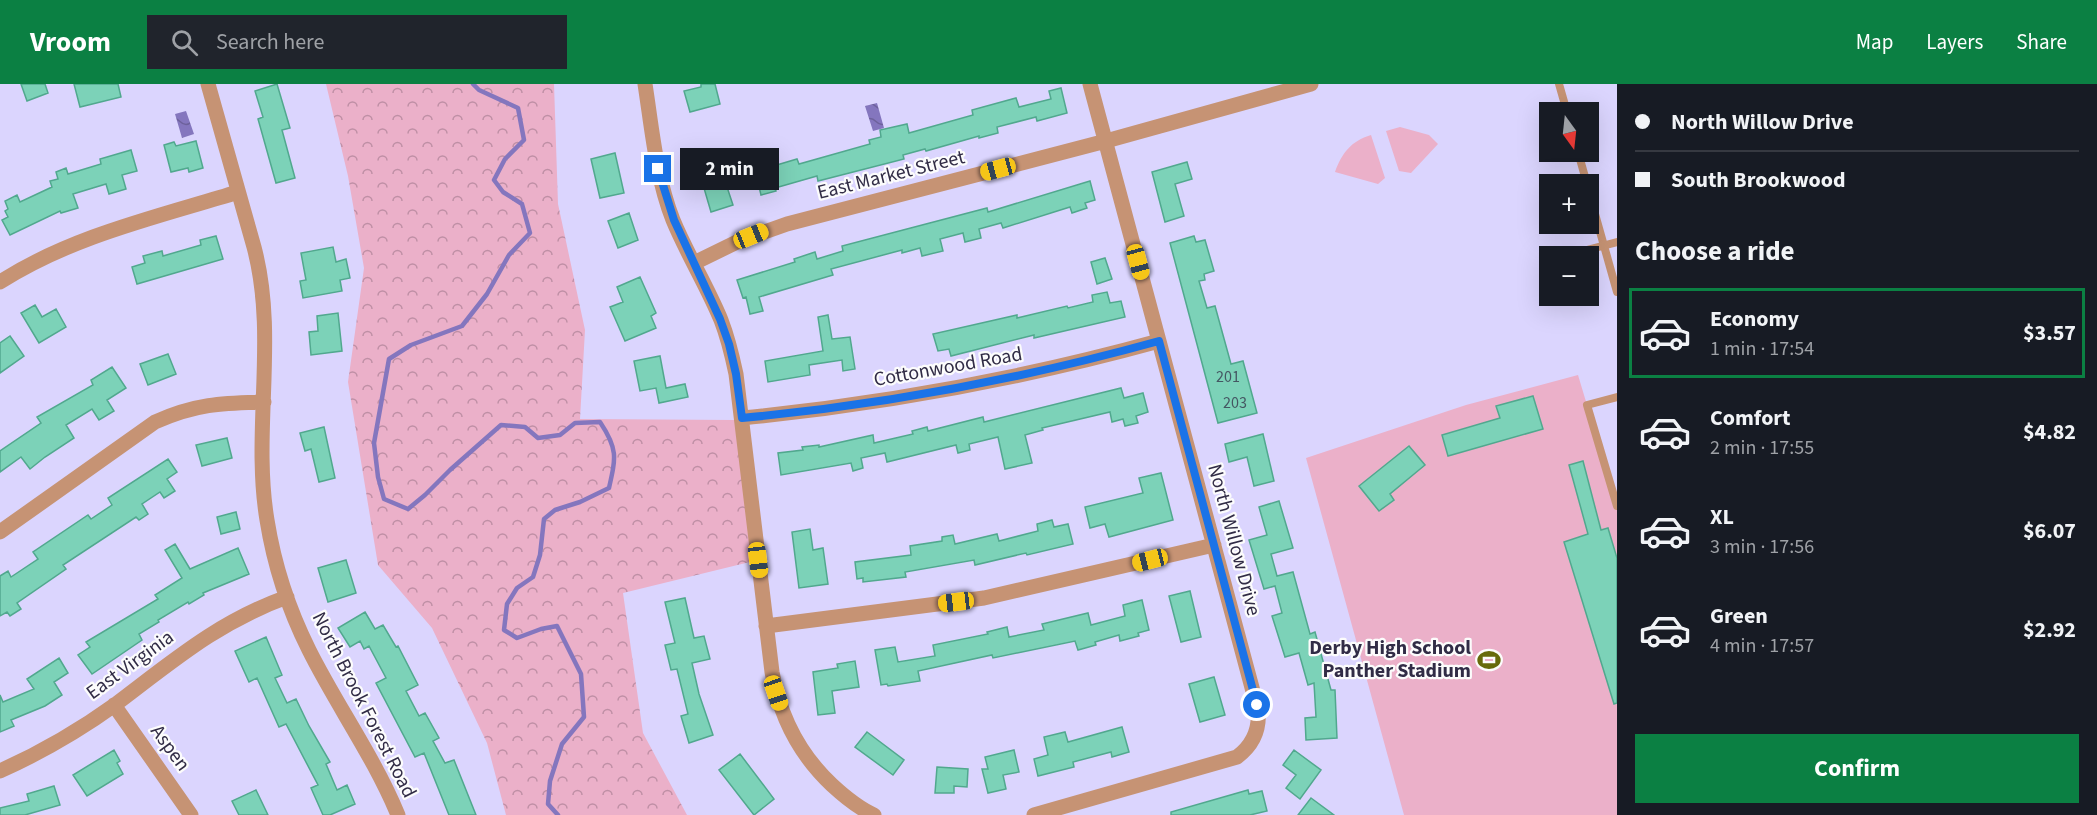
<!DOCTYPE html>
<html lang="en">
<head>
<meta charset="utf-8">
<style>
	:root { --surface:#171b24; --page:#20242c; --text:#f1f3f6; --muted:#9ea1a6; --line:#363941; --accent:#0b8043 }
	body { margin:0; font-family:"Source Sans 3",sans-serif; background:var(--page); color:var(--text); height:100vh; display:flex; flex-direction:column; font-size:22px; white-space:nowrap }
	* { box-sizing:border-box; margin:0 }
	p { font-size:20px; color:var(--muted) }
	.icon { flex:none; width:33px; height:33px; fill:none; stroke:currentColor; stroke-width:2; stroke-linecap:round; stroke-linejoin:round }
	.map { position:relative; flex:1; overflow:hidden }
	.drawer { display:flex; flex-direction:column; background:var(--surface); width:480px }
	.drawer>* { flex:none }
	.hud { display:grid; align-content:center; height:132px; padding:0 18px; background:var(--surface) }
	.needle { width:39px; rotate:165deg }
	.buttons { position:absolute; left:1539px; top:18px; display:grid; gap:12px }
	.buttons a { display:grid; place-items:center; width:60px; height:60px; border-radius:0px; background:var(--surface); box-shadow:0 6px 24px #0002; font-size:30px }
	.end { position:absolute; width:27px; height:27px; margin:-14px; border:8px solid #1a73e8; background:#fff; box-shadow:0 0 0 3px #fff }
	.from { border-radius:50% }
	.bubble { position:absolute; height:42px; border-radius:0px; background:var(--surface); box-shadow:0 6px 24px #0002; font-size:20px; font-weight:700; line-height:42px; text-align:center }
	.car { position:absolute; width:18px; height:36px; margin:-18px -9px; border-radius:8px; box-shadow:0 0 4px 2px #0007; background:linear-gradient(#f5c518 24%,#345 0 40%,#f5c518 0 76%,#345 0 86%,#f5c518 0) }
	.hud b { display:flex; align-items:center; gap:21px; height:57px; font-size:22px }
	.hud b+b { border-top:2px solid var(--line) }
	.hud i { width:15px; height:15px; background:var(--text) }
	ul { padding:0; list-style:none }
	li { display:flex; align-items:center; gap:18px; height:90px; margin:0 12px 9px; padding:0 6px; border:3px solid transparent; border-radius:0px }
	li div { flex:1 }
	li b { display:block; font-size:22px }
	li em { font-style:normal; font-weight:700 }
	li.selected { border-color:var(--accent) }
	li>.icon { width:54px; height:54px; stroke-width:1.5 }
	h2 { padding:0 18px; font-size:27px; line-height:72px }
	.cta { display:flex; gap:12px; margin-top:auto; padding:12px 18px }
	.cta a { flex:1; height:69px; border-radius:0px; background:var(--accent); color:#fff; font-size:24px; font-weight:700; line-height:69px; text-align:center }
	header { display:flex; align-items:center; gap:36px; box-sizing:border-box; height:84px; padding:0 30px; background:var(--accent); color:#fff }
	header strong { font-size:28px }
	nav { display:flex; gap:33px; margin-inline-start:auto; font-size:21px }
	.search { width:420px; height:54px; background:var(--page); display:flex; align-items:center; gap:15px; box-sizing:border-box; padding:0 21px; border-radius:0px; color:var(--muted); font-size:22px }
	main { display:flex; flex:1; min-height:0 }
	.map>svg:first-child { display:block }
	.grass { fill:#ebb0c9 }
	.forest { fill:url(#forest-crowns) }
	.water { fill:url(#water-waves) }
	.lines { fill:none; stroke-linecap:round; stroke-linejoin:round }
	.stream { stroke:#8476be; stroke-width:4.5 }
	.building { fill:#7cd2b8; stroke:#51a88e; stroke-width:1.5 }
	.lane { stroke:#c69374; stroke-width:8 }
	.street { stroke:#c69374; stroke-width:15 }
	.route { stroke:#1a73e8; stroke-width:8 }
	.labels { text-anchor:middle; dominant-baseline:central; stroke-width:4.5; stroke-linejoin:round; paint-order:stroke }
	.number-label { font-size:16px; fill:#445662 }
	.street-label { font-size:20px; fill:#312c46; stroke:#fcfcfc }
	.poi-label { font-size:20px; font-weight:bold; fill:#312c46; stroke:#fcfcfc; text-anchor:end }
</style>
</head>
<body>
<header>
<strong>Vroom</strong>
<div class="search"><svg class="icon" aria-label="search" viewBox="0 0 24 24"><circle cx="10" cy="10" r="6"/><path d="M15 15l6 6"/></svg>Search here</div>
<nav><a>Map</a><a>Layers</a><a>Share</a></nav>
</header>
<main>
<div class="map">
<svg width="1617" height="731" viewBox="0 0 1617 731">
	<defs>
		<pattern id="forest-crowns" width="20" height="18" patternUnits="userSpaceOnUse" patternTransform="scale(1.5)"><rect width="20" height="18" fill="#ebb0c9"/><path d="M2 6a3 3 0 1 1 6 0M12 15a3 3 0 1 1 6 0" fill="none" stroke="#bf8fa5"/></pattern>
		<pattern id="water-waves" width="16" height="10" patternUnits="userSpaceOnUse" patternTransform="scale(1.5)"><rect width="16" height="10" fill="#8476be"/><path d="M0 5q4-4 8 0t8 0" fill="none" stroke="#6d619c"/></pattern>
	</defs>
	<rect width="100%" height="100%" fill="#dbd5fe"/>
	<path class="grass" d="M1400 43 1429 51 1438 60 1411 89 1399 87 1386 47Z
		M1371 51 1385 94 1378 100 1335 88C1342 69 1351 57 1371 51Z
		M1578 291 1617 421V731H1404L1306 374 1466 321Z"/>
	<path class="forest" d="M326 0H554L558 120 585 246 580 335 735 336 758 476 623 509 643 649 687 731H506L487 659 432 544 378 481 348 298 364 184 348 92Z"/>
	<path class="water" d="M877 19 884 44 873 47 865 22Z
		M186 27 194 50 182 54 175 30Z"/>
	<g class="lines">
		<path class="stream" d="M473 0 479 6 518 24 524 56 505 75 494 96 503 108 522 120 530 149 509 171 487 210 462 242 411 261 389 275 374 359 378 393 384 415 408 425 425 411 450 386 501 341 525 343 538 354 560 351 575 339 600 338C618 365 616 373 609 404L580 418 555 426 544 435 540 471 533 493 517 504 507 520 504 546 517 554 541 545 557 542 581 590 584 633 562 660 550 697 548 720 558 731"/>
	</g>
	<path class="building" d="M21 0H45L48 9 27 17Z
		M74 0H118L121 13 80 23Z
		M277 0 290 44 282 46 295 94 276 99 258 35 263 33 255 7Z
		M701 0H715L720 20 690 28 684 7 701 3Z
		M1061 4 1067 29 1037 37 1036 33 997 43 998 49 979 54V52L926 67 925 65 903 71 904 75 818 97 817 92 775 104 776 107 761 111 757 94 772 89 770 83 797 75 799 80 870 60 869 56 881 53 880 46 907 40 909 49 973 31 972 26 1016 14 1019 23 1051 15 1049 7Z
		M196 57 203 84 189 88 188 84 171 88 164 61 174 58 176 62Z
		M131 66 137 87 122 91 126 105 109 110 106 100 73 110 78 124 61 129 60 127 10 151 2 136 8 133 5 127 8 125 5 117 17 111 20 118 52 103 50 97 58 95 56 88 66 84 68 90 101 80 100 75Z
		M615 69 624 109 600 114 591 75Z
		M732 77 737 94 725 97 733 121 711 128 699 87Z
		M1187 78 1192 95 1175 100 1184 132 1165 138 1152 88Z
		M1090 97 1095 116 1085 119 1087 124 1072 129 1070 123 1003 144 1001 139 979 145 981 154 965 158 963 149 940 155 943 167 922 172 920 164 902 169V166L831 185 833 191 759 213 763 227 750 230 746 213 743 214 737 196 795 178 794 175 815 168 817 175 843 167 842 162 987 124 988 128Z
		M629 129 638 156 618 164 608 137Z
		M216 152 223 175 137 200 132 183 145 179 143 172 162 167 163 172 201 161 200 156Z
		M1194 152 1196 158 1205 156 1214 187 1204 190 1205 196 1199 197 1207 224 1215 222 1231 280 1243 277 1257 329 1218 339 1170 159Z
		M333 163 336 178 346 175 350 194 340 196 342 207 303 214 300 197 306 196 301 169Z
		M1105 174 1112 195 1097 200 1091 178Z
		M640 193 656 229 651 232 656 244 625 257 610 223 623 218 617 203Z
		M1107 208 1110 219 1121 217 1125 233 1034 254V251L951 272 949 265 938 267 933 250 1017 231V234L1067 222 1068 224 1093 218 1092 211Z
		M35 221 42 233 56 225 66 243 39 259 21 229Z
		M338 229 342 267 311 271 309 248 318 247 317 232Z
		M828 231 832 255 850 253 855 285 843 287 842 276 809 281 810 291 768 298 765 277 823 267 818 233Z
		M10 252 24 272 0 289V259Z
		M168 270 176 290 148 301 140 280Z
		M660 272 666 304 685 300 688 313 659 319 656 304 640 307 634 277Z
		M112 283 126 304 107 316 114 327 99 336 92 325 66 341 74 354 45 373 30 385 21 373 0 388V367L41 339 37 333 93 301 91 296Z
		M1121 304 1124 314 1143 309 1148 328 1136 332 1138 339 1125 342 1123 335 1112 338 1110 328 1042 344 1043 346 1025 351 1032 379 1005 385 998 353 969 360 970 366 958 369 956 361 887 378 885 369 861 374 863 384 853 387 851 379 781 391 778 369 803 366 802 363 819 361V363L873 351 874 359 913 350 912 347 927 343 928 347 983 333 984 338Z
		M1533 312 1543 345 1448 372 1442 351 1500 334 1496 322Z
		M324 343 335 394 319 398 311 365 305 367 300 349Z
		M1263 350 1274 397 1254 402 1247 373 1229 378 1225 360Z
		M227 354 232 374 202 382 196 361Z
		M1409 362 1425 381 1390 410 1394 416 1379 427 1359 402Z
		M168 375 177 388 167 395 175 407 164 414 160 408 142 420 148 430 139 436 136 433 63 481 66 485 17 519 21 525 10 532 7 528 0 532V492L8 487 11 493 38 475 33 468 88 431 91 435 112 421 108 414Z
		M1583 377 1601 446 1608 444 1617 474V619L1614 620 1564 458 1588 450 1569 381Z
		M1161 389 1173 436 1109 453 1105 440 1090 444 1085 423 1143 409 1139 394Z
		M1279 417 1293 464 1271 470 1277 492 1293 488 1310 550 1315 548 1331 606H1335L1337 654 1306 656 1305 634 1316 633 1314 599 1308 601 1299 569 1285 573 1272 532 1282 529 1275 502 1264 505 1249 456 1267 451 1259 423Z
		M236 428 240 445 221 450 217 433Z
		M1052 436 1054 443 1068 440 1073 460 1027 471 1026 469 975 481 974 476 905 488 906 493 863 498V494L857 495 855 478 911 471 910 462 942 457V453L953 451 955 460 997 450 999 457 1038 447 1037 440Z
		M810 445 813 466 823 464 828 500 799 504 792 448Z
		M175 460 190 485 238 464 249 490 203 509 204 511 189 520 188 518 158 536 159 538 139 550 142 556 92 590 78 571 90 563 86 558 158 515 155 511 182 494 165 466Z
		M346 476 356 509 328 518 318 484Z
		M1190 507 1201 553 1181 558 1169 512Z
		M685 514 694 554 704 552 710 575 692 579 699 610 713 651 689 659 681 632 688 630 677 585 671 586 665 561 675 559 665 518Z
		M1142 516 1149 546 1138 549 1139 552 1120 557 1119 551 1095 558 1096 561 1078 566 1075 557 993 574 992 571 918 587 920 597 888 602 887 600 881 601 875 566 895 563 898 578 935 572 933 561 988 550 987 548 1007 543 1009 553 1044 546 1042 540 1088 529 1091 541 1125 532 1123 521Z
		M365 528 375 545 383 541 396 563 398 562 418 601 406 607 419 632 425 629 439 654 433 657 445 679 454 676 476 731H449L424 669 415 673 376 599 386 594 369 562 364 565 360 557 350 563 338 544Z
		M266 553 282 591 275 594 287 619 296 615 309 642 330 678 326 680 337 706 347 701 355 720 330 731H323L311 704 318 701 286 640 279 643 257 594 249 598 235 567Z
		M59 574 68 589 54 598 62 611 45 622 11 636 14 642 0 648V611L3 618 34 605 27 595Z
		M855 577 859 603 832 607 835 629 818 631 813 588 838 584 837 580Z
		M1214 593 1225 631 1200 638 1189 600Z
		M1122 643 1129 668 1112 673 1111 668 1073 678 1074 683 1038 692 1034 675 1048 671 1044 653 1065 648 1068 658Z
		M867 648 904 676 893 691 855 663Z
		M114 666 120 677 117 679 123 690 87 712 73 691Z
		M1014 666 1019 688 1003 691 1006 705 988 709 982 685H988L985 673Z
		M1294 666 1321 686 1300 715 1286 704 1296 691 1283 681Z
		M740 670 774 715 754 731 719 686Z
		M937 683 968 685 967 703 954 702V709H935Z
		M54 702 60 721 25 731H0V724L29 717 27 710Z
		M256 706 268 731H239L232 717Z
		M1248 706 1249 710 1262 707 1267 727 1250 731H1171V728Z
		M1311 714 1334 731H1298Z"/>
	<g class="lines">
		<path class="lane" d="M1559 0 1567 28
			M1578 68 1587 100
			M1588 105 1617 208
			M1564 172 1617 158
			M1546 178 1550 177
			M1617 313 1587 321 1617 422"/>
		<path class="street" d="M208 0 254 163C278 253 252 346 267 436 274 480 289 526 309 566 337 622 374 673 398 731
			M645 0C652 45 656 93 673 136 687 170 707 202 721 236 728 254 732 271 736 290L772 588C780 633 799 670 832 701 845 713 858 724 874 731
			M694 179 739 157 787 140 1106 57 1311 0
			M0 198C72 152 157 133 238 108
			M742 334C883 320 1021 295 1159 257
			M0 448 155 338C195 320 221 319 264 318
			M766 542 984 514 1214 461
			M114 621 191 731
			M0 687C40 669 80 646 116 620 173 577 218 538 287 513
			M1034 731 1237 673C1253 661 1260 646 1258 626L1090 0"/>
	</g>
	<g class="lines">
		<path class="route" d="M658 85 674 136 720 235 729 260 736 290 742 334C883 321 1022 295 1159 257L1257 621"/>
	</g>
	<defs>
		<g id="stadium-bare" transform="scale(1.8)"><path d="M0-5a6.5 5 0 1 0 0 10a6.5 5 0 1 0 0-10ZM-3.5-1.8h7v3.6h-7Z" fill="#676a0b" stroke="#fcfcfc" stroke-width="2.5" paint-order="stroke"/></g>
	</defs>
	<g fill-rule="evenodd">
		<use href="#stadium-bare" x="1489" y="576"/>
	</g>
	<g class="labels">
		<g class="number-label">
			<text x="1228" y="293">201</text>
			<text x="1235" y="319">203</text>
		</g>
		<g class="street-label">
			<text transform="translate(891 91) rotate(-14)">East Market Street</text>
			<text transform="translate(948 283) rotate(-10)">Cottonwood Road</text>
			<text transform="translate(1234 456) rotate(75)">North Willow Drive</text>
			<text transform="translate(130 581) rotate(-36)">East Virginia</text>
			<text transform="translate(364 621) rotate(63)">North Brook Forest Road</text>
			<text transform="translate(170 664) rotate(54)">Aspen</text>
		</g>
		<g class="poi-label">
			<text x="1471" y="564">Derby High School<tspan x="1471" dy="23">Panther Stadium</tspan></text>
		</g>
	</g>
</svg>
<div class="buttons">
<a><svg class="needle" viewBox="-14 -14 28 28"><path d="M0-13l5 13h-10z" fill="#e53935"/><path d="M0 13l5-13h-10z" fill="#9ea1a6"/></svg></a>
<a>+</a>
<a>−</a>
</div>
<i class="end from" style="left:1257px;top:621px"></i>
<i class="end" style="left:658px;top:85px"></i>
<div class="bubble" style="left:680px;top:64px;width:99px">2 min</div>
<i class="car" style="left:998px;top:85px;rotate:255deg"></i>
<i class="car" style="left:751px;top:152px;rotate:68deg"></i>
<i class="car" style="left:1138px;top:178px;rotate:165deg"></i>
<i class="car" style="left:758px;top:476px;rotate:173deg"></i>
<i class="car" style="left:1150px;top:476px;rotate:256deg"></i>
<i class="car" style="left:956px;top:518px;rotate:263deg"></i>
<i class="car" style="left:776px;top:609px;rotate:161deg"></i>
</div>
<section class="drawer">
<div class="hud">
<b><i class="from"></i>North Willow Drive</b>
<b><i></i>South Brookwood</b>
</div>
<h2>Choose a ride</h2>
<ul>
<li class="selected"><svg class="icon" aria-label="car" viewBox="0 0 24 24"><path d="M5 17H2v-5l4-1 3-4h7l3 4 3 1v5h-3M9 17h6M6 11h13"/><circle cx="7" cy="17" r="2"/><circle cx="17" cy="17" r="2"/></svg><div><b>Economy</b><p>1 min · 17:54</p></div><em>$3.57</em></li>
<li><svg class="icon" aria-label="car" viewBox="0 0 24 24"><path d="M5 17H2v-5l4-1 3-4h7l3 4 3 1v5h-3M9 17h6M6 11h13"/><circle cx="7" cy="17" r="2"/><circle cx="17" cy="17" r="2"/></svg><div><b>Comfort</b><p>2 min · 17:55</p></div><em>$4.82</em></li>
<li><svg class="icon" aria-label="car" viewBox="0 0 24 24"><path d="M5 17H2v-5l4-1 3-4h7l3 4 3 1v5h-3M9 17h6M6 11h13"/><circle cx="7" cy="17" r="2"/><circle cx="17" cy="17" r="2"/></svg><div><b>XL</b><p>3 min · 17:56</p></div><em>$6.07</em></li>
<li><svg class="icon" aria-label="car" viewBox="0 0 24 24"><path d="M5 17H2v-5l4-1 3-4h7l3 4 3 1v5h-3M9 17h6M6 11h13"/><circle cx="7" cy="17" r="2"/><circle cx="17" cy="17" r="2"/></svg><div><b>Green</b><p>4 min · 17:57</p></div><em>$2.92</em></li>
</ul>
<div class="cta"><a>Confirm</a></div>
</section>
</main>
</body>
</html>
